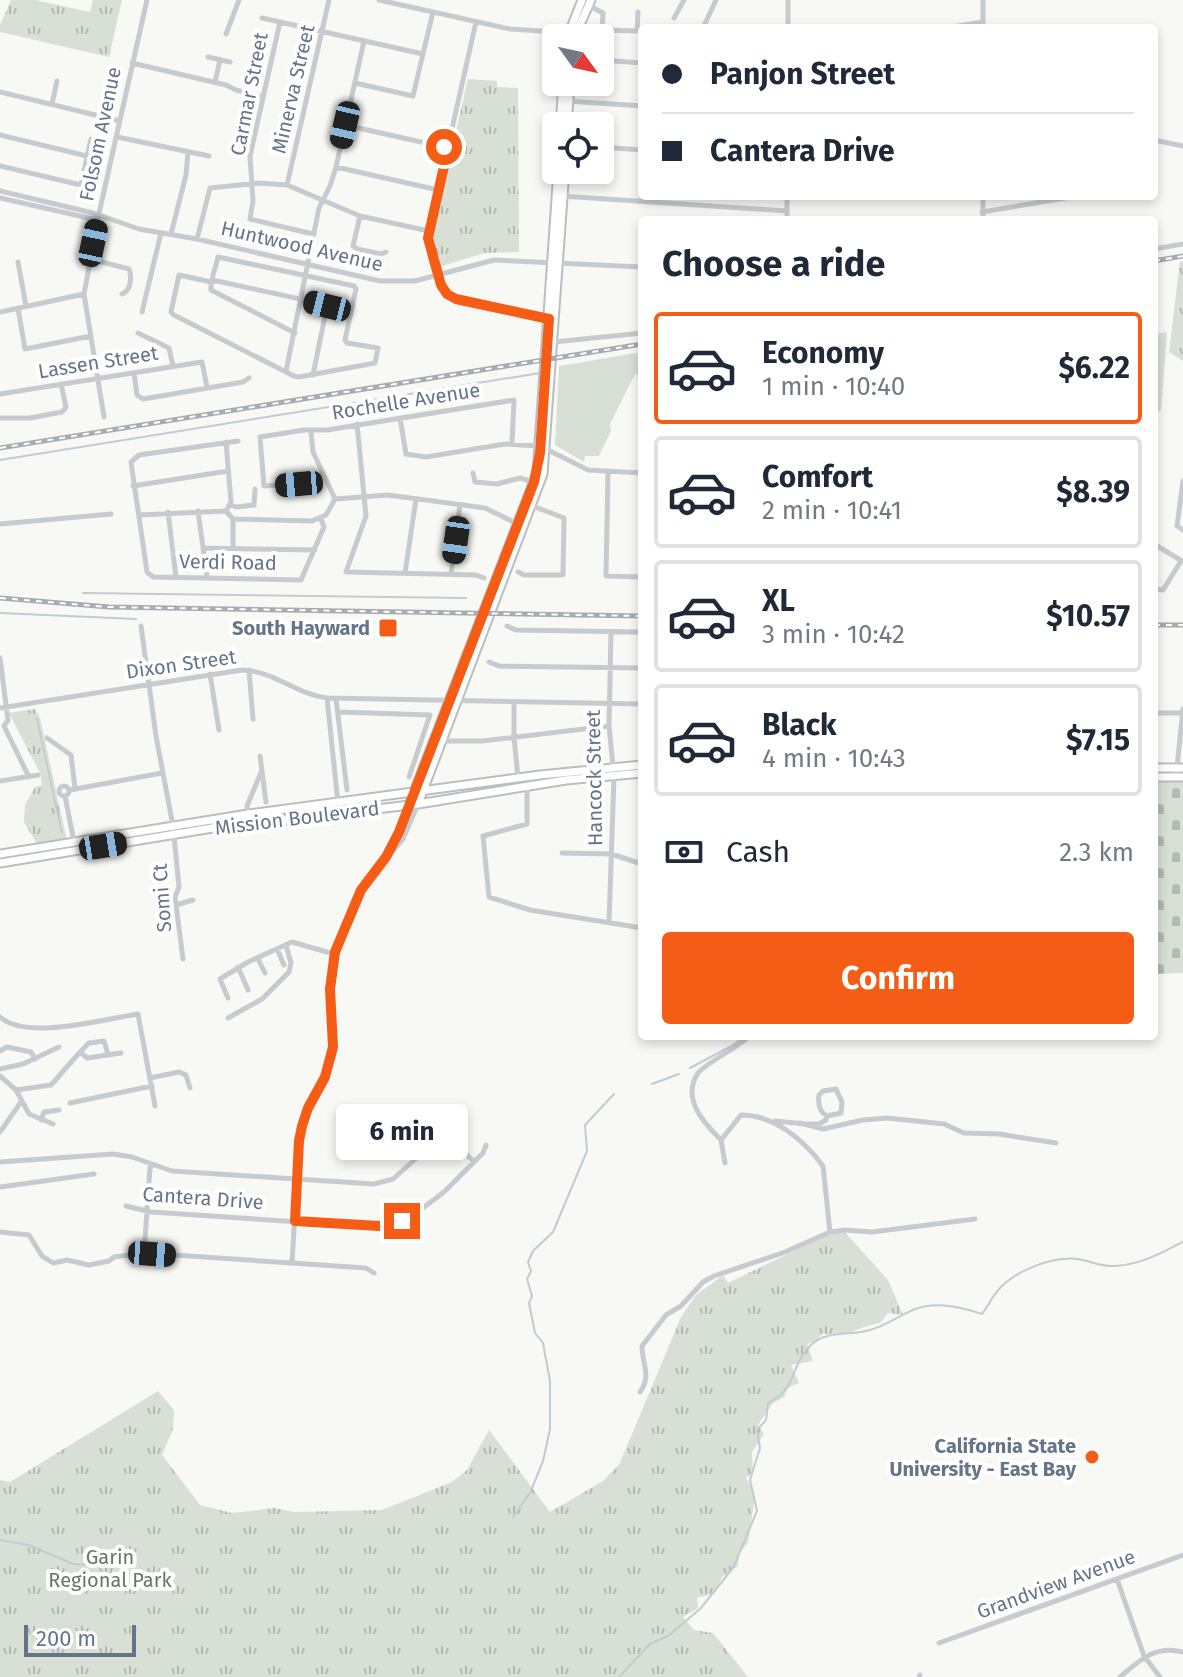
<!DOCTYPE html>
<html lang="en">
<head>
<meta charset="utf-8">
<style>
	:root { --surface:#fff; --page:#f6f6f7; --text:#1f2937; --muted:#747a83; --line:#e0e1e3; --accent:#f55d17 }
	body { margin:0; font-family:"Fira Sans",sans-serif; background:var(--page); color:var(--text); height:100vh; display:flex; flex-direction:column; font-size:30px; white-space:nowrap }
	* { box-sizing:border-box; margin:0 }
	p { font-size:26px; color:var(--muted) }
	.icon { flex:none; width:44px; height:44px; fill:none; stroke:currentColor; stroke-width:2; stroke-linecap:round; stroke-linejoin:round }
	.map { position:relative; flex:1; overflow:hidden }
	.drawer { position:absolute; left:638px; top:216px; width:520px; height:824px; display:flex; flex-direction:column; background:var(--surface); border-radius:8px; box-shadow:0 4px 12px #0003 }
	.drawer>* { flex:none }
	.top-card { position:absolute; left:638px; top:24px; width:520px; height:176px; border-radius:8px; box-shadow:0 4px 12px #0003; display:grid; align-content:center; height:176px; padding:0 24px; background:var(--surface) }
	.needle { width:52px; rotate:123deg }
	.tools { position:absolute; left:542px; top:24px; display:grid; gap:16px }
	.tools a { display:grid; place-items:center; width:72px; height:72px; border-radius:8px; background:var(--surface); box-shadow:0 4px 12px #0003; font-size:40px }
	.scale { position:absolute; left:24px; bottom:20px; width:112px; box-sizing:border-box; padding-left:8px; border:4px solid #647589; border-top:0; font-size:22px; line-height:28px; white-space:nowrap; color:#647589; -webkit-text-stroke:6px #fff; paint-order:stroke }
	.end { position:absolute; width:36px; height:36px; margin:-18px; border:10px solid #f55d17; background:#fff; box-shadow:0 0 0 4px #fff }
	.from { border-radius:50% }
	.bubble { position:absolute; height:56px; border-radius:8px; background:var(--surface); box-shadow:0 4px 12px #0003; font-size:26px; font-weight:700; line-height:56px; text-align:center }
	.car { position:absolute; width:24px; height:48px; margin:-24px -12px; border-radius:10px; box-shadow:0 0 6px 2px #0007; background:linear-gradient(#222 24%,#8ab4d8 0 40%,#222 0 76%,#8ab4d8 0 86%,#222 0) }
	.top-card b { display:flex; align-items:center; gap:28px; height:76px; font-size:30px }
	.top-card b+b { border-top:2px solid var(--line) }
	.top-card i { width:20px; height:20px; background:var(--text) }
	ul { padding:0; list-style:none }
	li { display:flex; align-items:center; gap:24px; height:112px; margin:0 16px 12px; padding:0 8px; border:4px solid var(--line); border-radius:8px }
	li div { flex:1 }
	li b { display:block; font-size:30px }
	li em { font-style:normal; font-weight:700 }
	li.current { border-color:var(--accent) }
	li>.icon { width:72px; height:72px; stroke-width:1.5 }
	h2 { padding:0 24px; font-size:36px; line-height:96px }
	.pay { display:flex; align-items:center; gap:20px; height:88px; padding:0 24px; font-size:30px }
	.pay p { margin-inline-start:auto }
	.cta { display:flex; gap:16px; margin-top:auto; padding:16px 24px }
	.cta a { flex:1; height:92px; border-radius:8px; background:var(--accent); color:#fff; font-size:32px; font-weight:700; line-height:92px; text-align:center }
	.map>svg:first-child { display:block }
	.green { fill:#d8e0d5 }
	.cemetery { fill:url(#cemetery-stones) }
	.park { fill:url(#park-tufts) }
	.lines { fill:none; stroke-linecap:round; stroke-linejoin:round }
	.stream { stroke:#c1ccd2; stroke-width:2 }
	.major-casing { stroke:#babec2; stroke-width:11 }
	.minor { stroke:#c7cbcf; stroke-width:5 }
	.major { stroke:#fff; stroke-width:7 }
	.rail-casing { stroke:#a7acb3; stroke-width:5 }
	.rail { stroke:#fff; stroke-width:2; stroke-dasharray:6; stroke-linecap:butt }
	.route { stroke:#f55d17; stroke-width:10 }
	.poi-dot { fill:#f55d17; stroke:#fff; stroke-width:3 }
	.labels { text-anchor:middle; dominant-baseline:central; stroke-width:8; stroke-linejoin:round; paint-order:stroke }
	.street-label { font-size:20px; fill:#647589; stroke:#fff }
	.poi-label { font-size:20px; font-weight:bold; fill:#647589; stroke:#fff; text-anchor:end }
	.park-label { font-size:20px; fill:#637a5f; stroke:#fff }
</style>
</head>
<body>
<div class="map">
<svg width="1183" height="1677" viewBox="0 0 1183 1677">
	<defs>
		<pattern id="cemetery-stones" width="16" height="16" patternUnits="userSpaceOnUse" patternTransform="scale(2)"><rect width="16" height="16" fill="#d8e0d5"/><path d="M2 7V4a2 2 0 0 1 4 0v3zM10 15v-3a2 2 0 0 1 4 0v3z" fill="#b3bab3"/></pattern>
		<pattern id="park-tufts" width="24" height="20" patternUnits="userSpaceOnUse" patternTransform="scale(2)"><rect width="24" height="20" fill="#d8e0d5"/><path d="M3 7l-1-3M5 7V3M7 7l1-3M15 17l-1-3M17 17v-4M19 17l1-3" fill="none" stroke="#b3bab3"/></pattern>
	</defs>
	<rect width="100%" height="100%" fill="#f8f8f5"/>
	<path class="green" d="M1167 332 1161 410 1154 415V334Z
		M642 352V377L635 374 610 424 611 431 599 456H585L584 462 555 445 559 366Z"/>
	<path class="cemetery" d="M1154 781H1183V973L1154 974Z"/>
	<path class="park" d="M11 0H35L90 12 93 0H122L109 57 0 32V25Z
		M468 79 497 81V87L518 88 519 252 484 253 442 266 438 264 432 241V233Z
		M1180 261H1183V361L1169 352Z
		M35 709 40 718 67 841 37 844 24 822 25 805 35 787 42 785 40 773 9 713Z
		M841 1228 888 1280 903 1315 888 1313 880 1323C859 1326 845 1340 823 1333L816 1341 807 1344 813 1361 791 1365 799 1383 788 1388 784 1397 773 1403 758 1425 764 1434 752 1452 753 1474 746 1477 755 1496 748 1543 739 1553 738 1566 722 1577 715 1593 697 1598 698 1608 683 1617 694 1630 713 1633 748 1677H0V1480L10 1482 158 1391 174 1410 173 1429 162 1455 200 1505 232 1513 274 1508 295 1512 382 1510 452 1482 467 1470 489 1430 550 1512 603 1481 619 1465 681 1317 696 1295 723 1275 728 1283Z"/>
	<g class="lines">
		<path class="stream" d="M0 460 540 373
			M83 593 466 598
			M0 613 136 619
			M37 719 62 833
			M690 1068 735 1044 743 1036
			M652 1084 679 1074
			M513 1517 530 1493 543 1461 550 1429V1381L543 1343 535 1333 529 1303 532 1296 527 1279 531 1271 528 1262 533 1251 553 1232 587 1151 585 1125 614 1094
			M0 1540 28 1545 73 1564 108 1566
			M619 1677 650 1644 668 1636 700 1609 733 1568 757 1511 750 1480 760 1448 757 1430 766 1420 768 1403C797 1390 790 1365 811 1345 826 1330 851 1336 870 1330 886 1326 900 1315 915 1309 936 1301 962 1307 982 1314 988 1306 993 1295 1000 1288 1017 1270 1053 1256 1078 1259 1090 1261 1102 1267 1114 1266 1141 1265 1160 1253 1183 1242"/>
		<g class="major-casing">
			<path id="major" d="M567 38 582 0
				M574 38 591 0
				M560 126 563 82
				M567 126 570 82
				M1154 768H1183
				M1154 777H1183
				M418 804 543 474 565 170
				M409 805 537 473 558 170
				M0 854 248 814 540 775 642 765
				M0 863 249 822H269L418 804 566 780 642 773"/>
		</g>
		<path class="minor" d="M379 0 510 29 571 33
			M588 5 603 13 602 30 637 31 638 12
			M262 18 423 54
			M674 18 684 0
			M280 22 250 156 253 201 250 219 313 234
			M476 22 429 231C426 253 436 289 456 299L549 319
			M703 28 716 0
			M788 28V0
			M946 28 983 22
			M983 28V0
			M226 34 239 0
			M208 57 230 62
			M600 60 642 63
			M132 63 226 85 236 90 263 97
			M215 82 220 60
			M355 83 413 96 433 12
			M0 92 120 121
			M567 101 642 106
			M52 104 57 81
			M345 125 448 148
			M0 135 87 156
			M117 137 209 156
			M1154 140 1183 146
			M600 147 642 150
			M0 166 81 185
			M336 167 438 190
			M287 185 329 0
			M0 191 93 213 139 229 197 239 380 281H415L494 260 642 267
			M79 194 91 139
			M561 196 787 211
			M983 196V220
			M0 198 93 219 98 217
			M982 212 1077 196
			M360 216 353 246 357 249 381 254 386 252
			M787 220V196
			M171 234 186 175 188 152
			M197 239 210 188 258 183 287 185 360 216 429 231
			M1154 249 1183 244
			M90 259 129 269C132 277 131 291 122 294
			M18 262 26 306
			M18 308 25 349 91 336
			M0 312 84 294
			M142 312 161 233
			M138 333 169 348 173 366
			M295 333 211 290C210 280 216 267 218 257L354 286 356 289 345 340 347 343 378 348 375 363 299 377 294 376 174 315 171 312 179 275 211 282 217 281 351 310
			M554 342 642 333
			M286 371 319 208 330 186 336 167 364 41
			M134 373 137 395 143 399 243 382 249 378
			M313 375 327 306
			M0 394 202 362 207 387
			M104 417 84 294 100 209 147 0
			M0 418H30L62 412 66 407 61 384
			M400 418 406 454 426 457 505 444 540 446 588 470 642 473
			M357 424 366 516 346 572 476 575 484 578
			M311 432 313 452 335 499
			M238 441 139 455 131 462 147 572 153 577 301 580 324 527 321 519
			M226 442 231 502 226 511 233 519V548
			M608 472 606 576 642 577
			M473 473 475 482 497 484 520 478 533 482
			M322 474 299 484 264 486 260 437 304 430H327L514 400 512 444
			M1183 481 1177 526 1183 530
			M133 486 228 471
			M335 499 388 495 485 508 520 525
			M230 505 236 507 254 505 255 489
			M198 511 207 577
			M168 512 176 577
			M139 515 226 511
			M233 519 312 521 326 515 335 499
			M0 524 111 514
			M1154 544 1182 561
			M203 548 315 550
			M518 572 524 575H563L564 518 530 505
			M405 573 416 499
			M451 574 460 505
			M1154 589 1163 590 1181 561
			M141 626 156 736 173 826 179 887 175 897 183 959
			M507 626 516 630 642 632
			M0 658 8 720 4 726
			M489 662 499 666 642 668
			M249 670 253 719
			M210 674 219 730
			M327 698 338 803
			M336 699 347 790
			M514 702V737L518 778
			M0 708 242 670C274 671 296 694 327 698L642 704
			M338 712 430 715 409 777
			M1154 713H1182
			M4 726 29 777
			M47 738 71 755 75 788
			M442 741H482L609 726
			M260 756 266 802
			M1176 777 1183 709
			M0 781 38 775
			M59 791a5 5 0 1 1 10 0a5 5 0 1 1-10 0Z
			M527 786V824L483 836 489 897 530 910 642 928
			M70 790 162 773
			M65 796 74 842
			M248 814 247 806 262 770
			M391 849 409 805
			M562 853 611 854 642 864
			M176 905 193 900
			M609 922 614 776 609 726 611 632
			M277 949 284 965
			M258 959 265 973
			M238 967 248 990
			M228 998 220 979 248 962 292 942 334 954
			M0 1017C27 1041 103 1019 138 1014L155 1106
			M228 1018 262 999 289 972 291 963 286 945
			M0 1051 7 1047 31 1052 35 1059
			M80 1052 89 1043 104 1041 108 1054
			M0 1069 23 1064 59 1047
			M0 1076 16 1090 29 1114 53 1124
			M150 1078 179 1072 186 1075 190 1088
			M16 1090 51 1085 80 1052 87 1058 121 1053
			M70 1103 152 1086
			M41 1120 44 1112 59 1110
			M775 1121 805 1124H819L826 1120 827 1116 841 1113 842 1102 836 1089 823 1091 819 1095C818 1103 819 1112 827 1116
			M800 1123 823 1129 863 1120 887 1118 944 1124 964 1133 999 1134 1056 1143
			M0 1132 21 1102
			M721 1140C704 1123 681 1099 698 1073 705 1064 738 1047 750 1036
			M0 1162 113 1154 132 1157 172 1171 374 1184 393 1179 439 1138 465 1153 474 1162
			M725 1163 721 1140 741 1115C774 1115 804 1140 823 1166L830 1232
			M298 1175 299 1141 304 1117 325 1077 332 1054 330 989 335 952 361 890 403 839 418 804
			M0 1187 94 1174
			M126 1206 151 1212 345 1225H389L415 1214 444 1192 483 1153 486 1145
			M0 1232 29 1235 42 1256 53 1263 67 1260 89 1265 109 1261 114 1257 144 1253 366 1268 374 1273
			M144 1253 150 1168 152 1165
			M292 1263 297 1180
			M640 1392C652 1376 642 1364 642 1346L666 1315 681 1306 703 1282 714 1276 785 1252 830 1232 845 1230 872 1232 975 1219
			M1117 1579 1144 1656 1160 1677
			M939 1643 1183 1555
			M919 1677 920 1675
			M1120 1677C1140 1660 1155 1645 1183 1652"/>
		<use href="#major" class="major"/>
		<g class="rail-casing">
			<path id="rail" d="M1154 261 1183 256
				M0 448 642 344
				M0 598 109 607 642 616
				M1154 625H1183"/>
		</g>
		<use href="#rail" class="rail"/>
	</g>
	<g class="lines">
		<path class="route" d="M402 1221 379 1226 295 1221 299 1141 302 1126 308 1108 325 1077 333 1047 330 989 335 952 361 890 386 857 399 832 534 482 540 453 549 319 456 299 447 294 441 285 428 238 448 148 444 147"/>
	</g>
	<g class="poi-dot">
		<rect x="378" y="618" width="20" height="20" rx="4"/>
		<circle cx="1092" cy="1457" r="8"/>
	</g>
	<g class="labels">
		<g class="street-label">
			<text transform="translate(293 89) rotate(-77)">Minerva Street</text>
			<text transform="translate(249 94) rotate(-79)">Carmar Street</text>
			<text transform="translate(100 134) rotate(-78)">Folsom Avenue</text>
			<text transform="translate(302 246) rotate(13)">Huntwood Avenue</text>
			<text transform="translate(98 362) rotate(-9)">Lassen Street</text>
			<text transform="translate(406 401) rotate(-9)">Rochelle Avenue</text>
			<text transform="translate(228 562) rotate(1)">Verdi Road</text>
			<text transform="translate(181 664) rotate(-8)">Dixon Street</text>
			<text transform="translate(594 778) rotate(-91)">Hancock Street</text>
			<text transform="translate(297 818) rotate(-7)">Mission Boulevard</text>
			<text transform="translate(162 898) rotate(-94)">Somi Ct</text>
			<text transform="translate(203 1198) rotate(4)">Cantera Drive</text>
			<text transform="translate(1056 1584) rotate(-20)">Grandview Avenue</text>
		</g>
		<g class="poi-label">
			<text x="370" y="628">South Hayward</text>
			<text x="1076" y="1446">California State<tspan x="1076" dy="23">University - East Bay</tspan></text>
		</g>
		<g class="park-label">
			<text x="110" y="1557">Garin<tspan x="110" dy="23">Regional Park</tspan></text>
		</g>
	</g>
</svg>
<div class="tools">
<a><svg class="needle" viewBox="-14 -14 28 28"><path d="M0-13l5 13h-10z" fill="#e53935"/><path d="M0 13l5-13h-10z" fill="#747a83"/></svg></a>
<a><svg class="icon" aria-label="locate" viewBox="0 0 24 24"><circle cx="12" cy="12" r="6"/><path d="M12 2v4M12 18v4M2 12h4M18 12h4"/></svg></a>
</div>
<div class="scale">200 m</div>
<i class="end from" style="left:444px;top:147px"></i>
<i class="end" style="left:402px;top:1221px"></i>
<div class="bubble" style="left:336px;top:1104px;width:132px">6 min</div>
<i class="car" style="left:345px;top:125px;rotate:193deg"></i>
<i class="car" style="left:93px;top:243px;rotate:12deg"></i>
<i class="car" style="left:327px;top:306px;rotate:284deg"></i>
<i class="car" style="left:299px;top:484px;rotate:265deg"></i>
<i class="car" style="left:456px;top:540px;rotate:188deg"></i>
<i class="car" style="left:103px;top:846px;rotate:81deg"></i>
<i class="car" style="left:152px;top:1254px;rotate:94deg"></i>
<div class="top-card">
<b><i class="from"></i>Panjon Street</b>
<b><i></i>Cantera Drive</b>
</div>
<section class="drawer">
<h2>Choose a ride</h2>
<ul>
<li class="current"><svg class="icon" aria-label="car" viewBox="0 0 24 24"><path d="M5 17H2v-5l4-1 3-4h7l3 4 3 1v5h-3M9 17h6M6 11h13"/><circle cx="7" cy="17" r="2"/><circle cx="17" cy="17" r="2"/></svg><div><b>Economy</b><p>1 min · 10:40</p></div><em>$6.22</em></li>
<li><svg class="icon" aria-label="car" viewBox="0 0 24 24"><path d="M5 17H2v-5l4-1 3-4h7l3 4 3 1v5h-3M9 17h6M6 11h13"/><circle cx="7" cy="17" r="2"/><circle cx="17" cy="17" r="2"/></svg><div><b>Comfort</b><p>2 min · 10:41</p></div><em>$8.39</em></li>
<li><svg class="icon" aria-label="car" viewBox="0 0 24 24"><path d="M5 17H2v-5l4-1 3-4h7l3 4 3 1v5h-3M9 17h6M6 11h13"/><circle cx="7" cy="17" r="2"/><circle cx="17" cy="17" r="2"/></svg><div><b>XL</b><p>3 min · 10:42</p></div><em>$10.57</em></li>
<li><svg class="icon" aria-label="car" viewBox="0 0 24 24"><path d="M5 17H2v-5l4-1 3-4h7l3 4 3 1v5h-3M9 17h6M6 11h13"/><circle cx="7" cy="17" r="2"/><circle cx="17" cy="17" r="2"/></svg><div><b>Black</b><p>4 min · 10:43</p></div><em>$7.15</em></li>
</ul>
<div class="pay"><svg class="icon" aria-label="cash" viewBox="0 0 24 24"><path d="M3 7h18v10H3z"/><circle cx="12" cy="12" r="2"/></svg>Cash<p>2.3 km</p></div>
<div class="cta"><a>Confirm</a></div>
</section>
</div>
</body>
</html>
